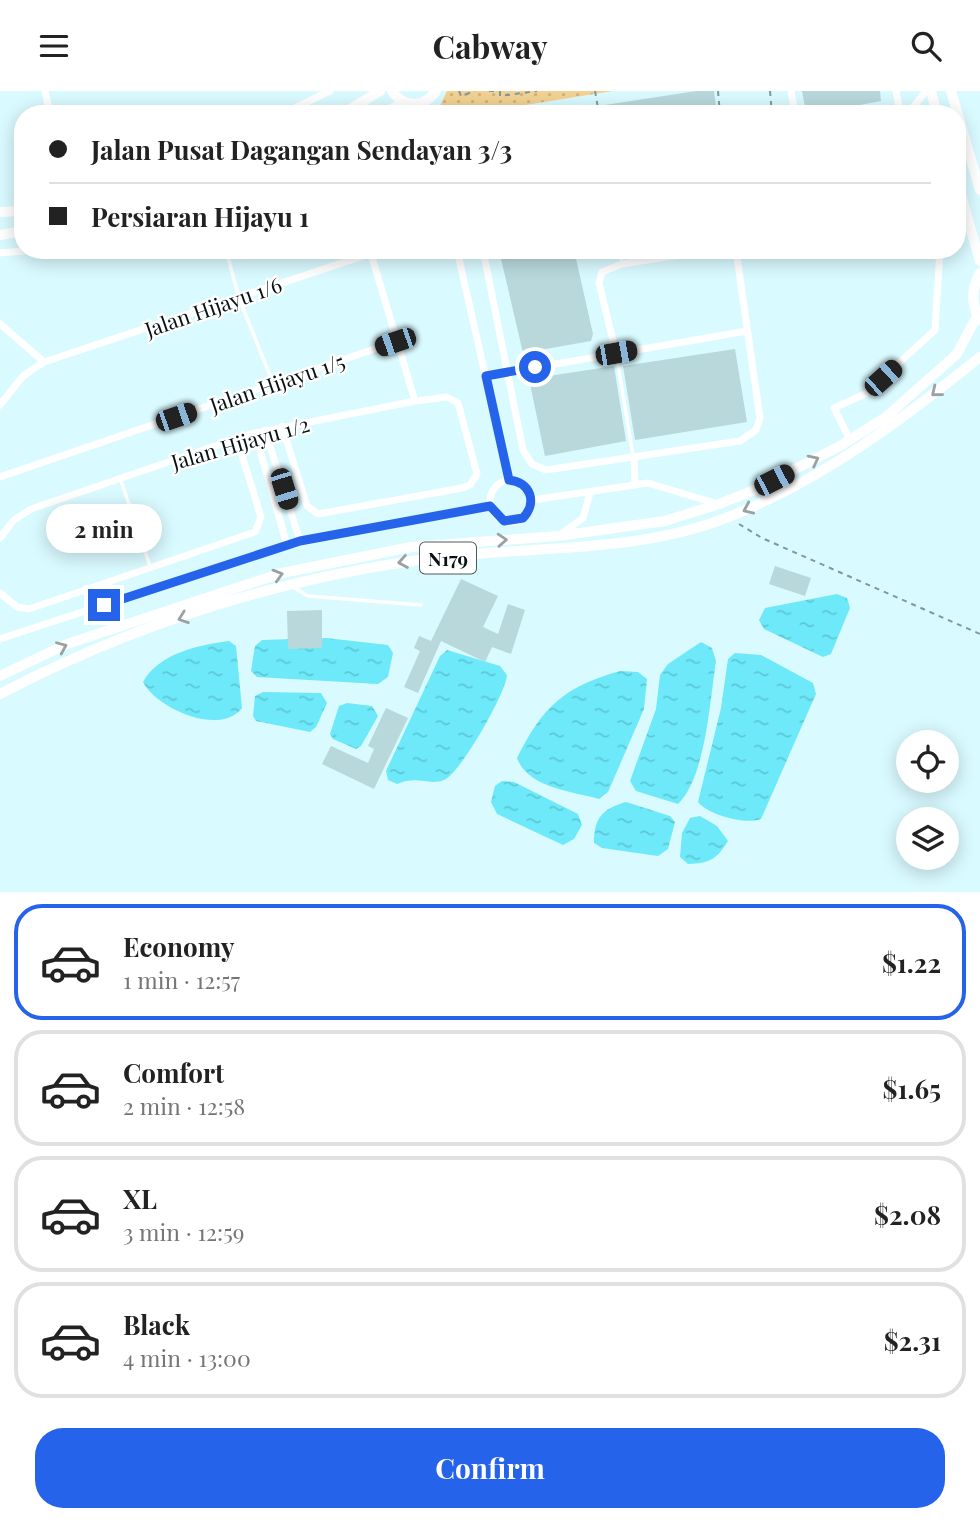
<!DOCTYPE html>
<html lang="en">
<head>
<meta charset="utf-8">
<style>
	:root { --surface:#fff; --page:#f2f2f2; --text:#222; --muted:#767676; --line:#e0e0e0; --accent:#2563eb }
	body { margin:0; font-family:"Playfair Display",serif; background:var(--page); color:var(--text); height:100vh; display:flex; flex-direction:column; font-size:26px; white-space:nowrap }
	* { box-sizing:border-box; margin:0 }
	p { font-size:23px; color:var(--muted) }
	.icon { flex:none; width:38px; height:38px; fill:none; stroke:currentColor; stroke-width:2; stroke-linecap:round; stroke-linejoin:round }
	.map { position:relative; height:801px; overflow:hidden }
	.panel { display:flex; flex-direction:column; background:var(--surface); flex:1 }
	.panel>* { flex:none }
	.guide { position:absolute; left:14px; top:14px; width:952px; height:154px; border-radius:28px; box-shadow:0 4px 18px #0003; display:grid; align-content:center; height:154px; padding:0 35px; background:var(--surface) }
	.buttons { position:absolute; left:896px; top:639px; display:grid; gap:14px }
	.buttons a { display:grid; place-items:center; width:63px; height:63px; border-radius:50%; background:var(--surface); box-shadow:0 4px 18px #0003; font-size:35px }
	.end { position:absolute; width:32px; height:32px; margin:-16px; border:9px solid #2563eb; background:#fff; box-shadow:0 0 0 4px #fff }
	.from { border-radius:50% }
	.bubble { position:absolute; height:49px; border-radius:24px; background:var(--surface); box-shadow:0 4px 18px #0003; font-size:23px; font-weight:700; line-height:49px; text-align:center }
	.car { position:absolute; width:21px; height:42px; margin:-21px -10px; border-radius:9px; box-shadow:0 0 5px 2px #0007; background:linear-gradient(#222 24%,#8ab4d8 0 40%,#222 0 76%,#8ab4d8 0 86%,#222 0) }
	.guide b { display:flex; align-items:center; gap:24px; height:66px; font-size:26px }
	.guide b+b { border-top:2px solid var(--line) }
	.guide i { width:18px; height:18px; background:var(--text) }
	ul { padding:12px 0 0; list-style:none }
	li { display:flex; align-items:center; gap:21px; height:116px; margin:0 14px 10px; padding:0 21px; border:4px solid var(--line); border-radius:28px }
	li div { flex:1 }
	li b { display:block; font-size:26px }
	li em { font-style:normal; font-weight:700 }
	li.current { border-color:var(--accent) }
	li>.icon { width:63px; height:63px; stroke-width:1.5 }
	.primary-button { display:flex; gap:14px; margin-top:auto; padding:14px 35px }
	.primary-button a { flex:1; height:80px; border-radius:28px; background:var(--accent); color:#fff; font-size:28px; font-weight:700; line-height:80px; text-align:center }
	header { display:flex; justify-content:space-between; align-items:center; height:91px; padding:0 35px; background:var(--surface); font-size:32px; font-weight:700 }
	.map>svg:first-child { display:block }
	.park { fill:url(#park-dots) }
	.water { fill:url(#water-ripples) }
	.building { fill:#b8d8dc }
	.lines { fill:none; stroke-linecap:round; stroke-linejoin:round }
	.path { stroke:#80989c; stroke-width:2; stroke-dasharray:5 5; stroke-linecap:butt }
	.lane { stroke:#fff; stroke-width:3.5 }
	.street { stroke:#fff; stroke-width:7 }
	.secondary { stroke:#fff; stroke-width:10 }
	.primary { stroke:#fff; stroke-width:10 }
	.oneway { stroke:#9ba0a1 }
	.route { stroke:#2563eb; stroke-width:9 }
	.labels { text-anchor:middle; dominant-baseline:central; stroke-width:5; stroke-linejoin:round; paint-order:stroke }
	.shield { fill:#fff; stroke:#51585a; stroke-width:2 }
	.shield-label { font-size:19px; font-weight:bold; fill:#061113 }
	.street-label { font-size:21px; fill:#061113; stroke:#fff }
</style>
</head>
<body>
<header><svg class="icon" aria-label="menu" viewBox="0 0 24 24"><path d="M4 6h16M4 12h16M4 18h16"/></svg>Cabway<svg class="icon" aria-label="search" viewBox="0 0 24 24"><circle cx="10" cy="10" r="6"/><path d="M15 15l6 6"/></svg></header>
<div class="map">
<svg width="980" height="801" viewBox="0 0 980 801">
	<defs>
		<pattern id="park-dots" width="8" height="8" patternUnits="userSpaceOnUse" patternTransform="scale(1.75)"><rect width="8" height="8" fill="#f2d193"/><path d="M2 2h.1M6 6h.1" fill="none" stroke="#ceb27e" stroke-width="1.8" stroke-linecap="round"/></pattern>
		<pattern id="water-ripples" width="26" height="14" patternUnits="userSpaceOnUse" patternTransform="scale(1.75)"><rect width="26" height="14" fill="#6de9f9"/><path d="M2 4q2-2 4 0t4 0M15 11q2-2 4 0t4 0" fill="none" stroke="#5dc7d5"/></pattern>
	</defs>
	<rect width="100%" height="100%" fill="#d9faff"/>
	<path class="park" d="M447 0H613L469 23H436Z"/>
	<path class="water" d="M837 503 847 507 850 517 831 563 823 566 764 538 759 529 765 517Z
		M326 547 388 554 393 562 388 586 378 593 257 586 251 580 255 555 262 549Z
		M229 550 236 555 242 617C220 646 156 617 143 591 159 562 199 554 229 550Z
		M701 551 712 557 716 570C710 608 706 686 678 713L636 700 630 690 656 618 660 584 668 573Z
		M447 559 500 575 507 584C506 602 460 683 444 689 428 695 418 684 397 693L388 689 386 680 440 565Z
		M735 562 761 564 813 592 816 603 761 728C746 734 708 724 698 711L721 617 728 568Z
		M620 580 638 581 647 588 644 618 608 701 599 708C571 700 528 697 517 667 543 615 564 596 620 580Z
		M263 601 321 602 327 612 316 636 310 641 256 630 253 625 255 605Z
		M347 612 372 615 378 625 361 655 356 658 333 648 330 643 339 615Z
		M502 690 514 691 578 723 582 734 574 748 563 754 497 723 491 711 495 695Z
		M626 711 670 725 675 731 668 758 658 765 602 757 594 752C594 727 602 718 626 711Z
		M700 725 717 735 728 750C716 769 710 772 688 773L680 766 682 742 690 727Z"/>
	<path class="building" d="M696 0H714L717 23H580L579 18Z
		M802 0H880L881 10 812 23 805 16Z
		M499 159H574L593 243 591 250 523 262Z
		M735 258 747 331 635 349 623 275Z
		M614 275 626 350 545 365 529 288Z
		M775 475 811 487 805 505 769 493Z
		M461 488 498 505 483 536 498 543 508 513 525 519 511 563 492 556 485 571 441 550 418 602 404 596 420 560 414 557 419 545 431 550Z
		M322 519V557L288 558 287 520Z
		M386 617 408 627 374 698 322 673 331 655 368 672 374 658 368 655Z"/>
	<g class="lines">
		<path class="path" d="M459 0 461 5 475 0
			M489 0H501
			M500 0V5L537 0
			M595 0 599 23
			M718 0 720 23
			M770 0 772 23
			M739 433 762 447 980 543"/>
		<path class="lane" d="M226 159 239 207 273 292
			M620 159 622 171
			M616 262 633 365
			M120 387 150 475
			M293 496 308 505 421 514"/>
		<path class="street" d="M45 0 50 23
			M791 0 795 23
			M896 0 900 21
			M910 20 926 0
			M282 23 330 0
			M457 159 509 389
			M483 159 523 359 532 373 546 379 740 350 756 339 760 327 736 159
			M0 162 36 159
			M371 163 415 310
			M0 233 44 271
			M616 262 599 192 602 181 622 173 710 159
			M486 285 747 240
			M0 314 23 285 44 271 381 159
			M265 339 300 450
			M255 342 287 454
			M850 349 834 317 865 303 935 239 940 159
			M634 367 635 394
			M0 386 395 251
			M490 410a21 21 0 1 1 42 0a21 21 0 1 1-42 0Z
			M532 409 648 392 718 413
			M561 443 583 427 590 402
			M0 447 14 429 31 418 250 343 415 310 447 306 458 312 477 383 470 394 462 397 318 423 307 415 282 335
			M0 502 17 516 29 518 255 441 261 426 237 348
			M0 548 287 454 490 415"/>
		<path class="secondary" d="M392 0C404 17 424 17 436 0
			M931 0 937 23
			M951 0 980 99
			M342 23 380 0
			M380 23 404 12
			M957 90 980 170
			M0 121 23 120
			M0 144 23 140"/>
		<path class="primary" d="M980 182C971 198 971 214 980 229
			M0 585 67 553 282 482 411 456 558 445 665 430 719 413 752 400 840 355 886 326 957 263 977 225
			M0 603C128 536 269 491 412 470 517 453 630 466 731 425 824 388 903 328 980 266"/>
	</g>
	<defs><path id="oneway-chevron" d="M-2-3.5L2.5 0L-2 3.5" fill="none" stroke-width="1.6" stroke-linecap="round" stroke-linejoin="round" transform="scale(1.75)"/></defs>
	<g class="oneway">
		<use href="#oneway-chevron" transform="translate(936 301) rotate(141)"/>
		<use href="#oneway-chevron" transform="translate(814 369) rotate(-27)"/>
		<use href="#oneway-chevron" transform="translate(748 418) rotate(156)"/>
		<use href="#oneway-chevron" transform="translate(502 449) rotate(-4)"/>
		<use href="#oneway-chevron" transform="translate(403 471) rotate(170)"/>
		<use href="#oneway-chevron" transform="translate(278 484) rotate(-16)"/>
		<use href="#oneway-chevron" transform="translate(183 527) rotate(160)"/>
		<use href="#oneway-chevron" transform="translate(62 556) rotate(-23)"/>
	</g>
	<g class="lines">
		<path class="route" d="M104 514 300 450 490 415 504 430 523 427C538 411 530 391 509 389L486 285 535 276"/>
	</g>
	<g class="labels">
		<rect class="shield" x="420" y="451.5" width="56" height="31" rx="5"/>
		<g class="shield-label">
			<text x="448" y="467">N179</text>
		</g>
		<g class="street-label">
			<text transform="translate(213 215) rotate(-19)">Jalan Hijayu 1/6</text>
			<text transform="translate(277 291) rotate(-19)">Jalan Hijayu 1/5</text>
			<text transform="translate(240 351) rotate(-16)">Jalan Hijayu 1/2</text>
		</g>
	</g>
</svg>
<div class="buttons">
<a><svg class="icon" aria-label="locate" viewBox="0 0 24 24"><circle cx="12" cy="12" r="6"/><path d="M12 2v4M12 18v4M2 12h4M18 12h4"/></svg></a>
<a><svg class="icon" aria-label="layers" viewBox="0 0 24 24"><path d="M12 4l9 5-9 5-9-5zM3 14l9 5 9-5"/></svg></a>
</div>
<i class="end from" style="left:535px;top:276px"></i>
<i class="end" style="left:104px;top:514px"></i>
<div class="bubble" style="left:46px;top:413px;width:116px">2 min</div>
<i class="car" style="left:395px;top:251px;rotate:251deg"></i>
<i class="car" style="left:616px;top:262px;rotate:80deg"></i>
<i class="car" style="left:883px;top:287px;rotate:48deg"></i>
<i class="car" style="left:176px;top:326px;rotate:71deg"></i>
<i class="car" style="left:774px;top:389px;rotate:63deg"></i>
<i class="car" style="left:284px;top:398px;rotate:163deg"></i>
<div class="guide">
<b><i class="from"></i>Jalan Pusat Dagangan Sendayan 3/3</b>
<b><i></i>Persiaran Hijayu 1</b>
</div>
</div>
<section class="panel">
<ul>
<li class="current"><svg class="icon" aria-label="car" viewBox="0 0 24 24"><path d="M5 17H2v-5l4-1 3-4h7l3 4 3 1v5h-3M9 17h6M6 11h13"/><circle cx="7" cy="17" r="2"/><circle cx="17" cy="17" r="2"/></svg><div><b>Economy</b><p>1 min · 12:57</p></div><em>$1.22</em></li>
<li><svg class="icon" aria-label="car" viewBox="0 0 24 24"><path d="M5 17H2v-5l4-1 3-4h7l3 4 3 1v5h-3M9 17h6M6 11h13"/><circle cx="7" cy="17" r="2"/><circle cx="17" cy="17" r="2"/></svg><div><b>Comfort</b><p>2 min · 12:58</p></div><em>$1.65</em></li>
<li><svg class="icon" aria-label="car" viewBox="0 0 24 24"><path d="M5 17H2v-5l4-1 3-4h7l3 4 3 1v5h-3M9 17h6M6 11h13"/><circle cx="7" cy="17" r="2"/><circle cx="17" cy="17" r="2"/></svg><div><b>XL</b><p>3 min · 12:59</p></div><em>$2.08</em></li>
<li><svg class="icon" aria-label="car" viewBox="0 0 24 24"><path d="M5 17H2v-5l4-1 3-4h7l3 4 3 1v5h-3M9 17h6M6 11h13"/><circle cx="7" cy="17" r="2"/><circle cx="17" cy="17" r="2"/></svg><div><b>Black</b><p>4 min · 13:00</p></div><em>$2.31</em></li>
</ul>
<div class="primary-button"><a>Confirm</a></div>
</section>
</body>
</html>
